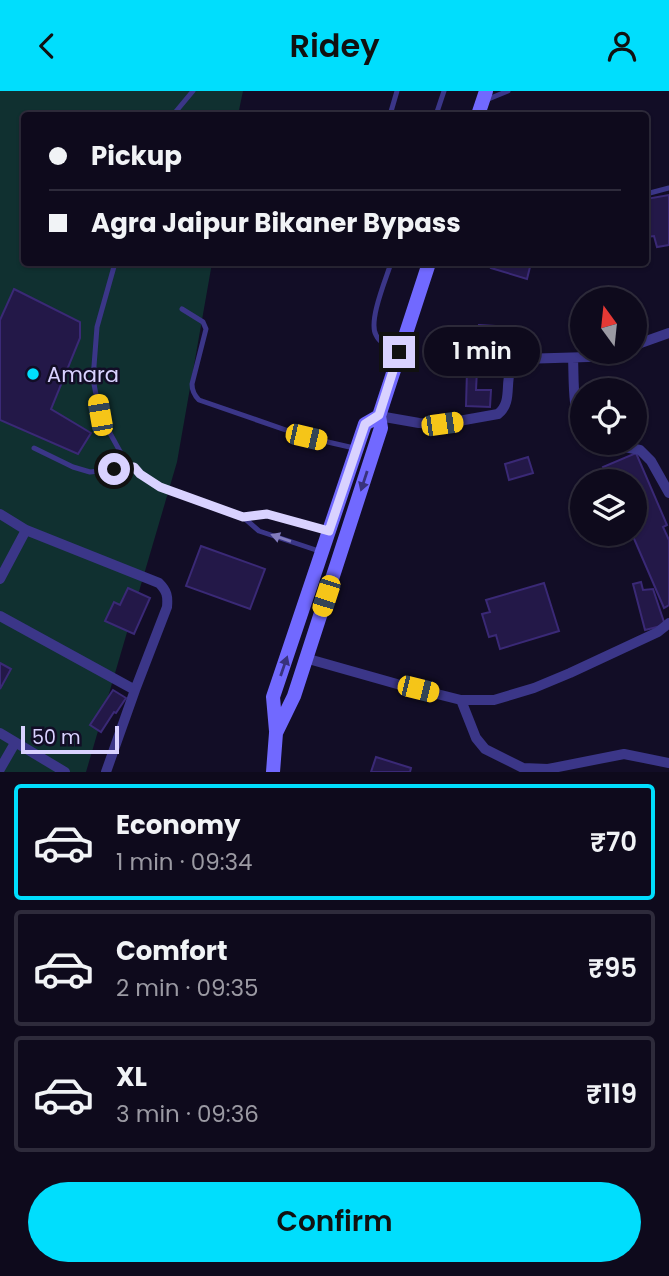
<!DOCTYPE html>
<html lang="en">
<head>
<meta charset="utf-8">
<style>
	:root { --surface:#0e0a1c; --page:#1c1829; --text:#f1f3f6; --muted:#9b9aa3; --line:#2e2b3b; --accent:#00defd }
	body { margin:0; font-family:Poppins,sans-serif; background:var(--page); color:var(--text); height:100vh; display:flex; flex-direction:column; font-size:26px; white-space:nowrap }
	* { box-sizing:border-box; margin:0 }
	p { font-size:23px; color:var(--muted) }
	.icon { flex:none; width:38px; height:38px; fill:none; stroke:currentColor; stroke-width:2; stroke-linecap:round; stroke-linejoin:round }
	.map { position:relative; height:681px; overflow:hidden }
	.sheet { display:flex; flex-direction:column; background:var(--surface); flex:1 }
	.sheet>* { flex:none }
	.guide { position:absolute; left:21px; top:21px; width:628px; height:154px; border-radius:7px; box-shadow:0 2px 5px #0004,0 0 0 2px var(--line); display:grid; align-content:center; height:154px; padding:0 28px; background:var(--surface) }
	.needle { width:46px; rotate:345deg }
	.tools { position:absolute; left:570px; top:196px; display:grid; gap:14px }
	.tools a { display:grid; place-items:center; width:77px; height:77px; border-radius:50%; background:var(--surface); box-shadow:0 2px 5px #0004,0 0 0 2px var(--line); font-size:35px }
	.scale { position:absolute; left:21px; bottom:18px; width:98px; box-sizing:border-box; padding-left:7px; border:4px solid #d9d2ff; border-top:0; font-size:19px; line-height:24px; white-space:nowrap; color:#d9d2ff; -webkit-text-stroke:5px #120d26; paint-order:stroke }
	.end { position:absolute; width:32px; height:32px; margin:-16px; border:9px solid #d9d2ff; background:#111; box-shadow:0 0 0 4px #111 }
	.from { border-radius:50% }
	.bubble { position:absolute; height:49px; border-radius:24px; background:var(--surface); box-shadow:0 2px 5px #0004,0 0 0 2px var(--line); font-size:23px; font-weight:600; line-height:49px; text-align:center }
	.car { position:absolute; width:21px; height:42px; margin:-21px -10px; border-radius:9px; box-shadow:0 0 5px 2px #0007; background:linear-gradient(#f5c518 24%,#345 0 40%,#f5c518 0 76%,#345 0 86%,#f5c518 0) }
	.guide b { display:flex; align-items:center; gap:24px; height:66px; font-size:26px }
	.guide b+b { border-top:2px solid var(--line) }
	.guide i { width:18px; height:18px; background:var(--text) }
	ul { padding:12px 0 0; list-style:none }
	li { display:flex; align-items:center; gap:21px; height:116px; margin:0 14px 10px; padding:0 14px; border:4px solid var(--line); border-radius:7px }
	li div { flex:1 }
	li b { display:block; font-size:26px }
	li em { font-style:normal; font-weight:600 }
	li.on { border-color:var(--accent) }
	li>.icon { width:63px; height:63px; stroke-width:1.5 }
	.cta { display:flex; gap:14px; margin-top:auto; padding:14px 28px }
	.cta a { flex:1; height:80px; border-radius:42px; background:var(--accent); color:#111; font-size:28px; font-weight:600; line-height:80px; text-align:center }
	header { display:flex; justify-content:space-between; align-items:center; height:91px; padding:0 28px; background:var(--accent); color:#111; font-size:32px; font-weight:600 }
	.map>svg:first-child { display:block }
	.green { fill:#103030 }
	.building { fill:#231848; stroke:#3a2976; stroke-width:2 }
	.lines { fill:none; stroke-linecap:round; stroke-linejoin:round }
	.service { stroke:#3b3688; stroke-width:5 }
	.minor { stroke:#3b3688; stroke-width:10 }
	.secondary { stroke:#7169ff; stroke-width:14 }
	.oneway { fill:#38327d }
	.oneway2 { fill:#827cbe }
	.route { stroke:#d9d2ff; stroke-width:9 }
	.poi-dot { fill:#00defd; stroke:#120d26; stroke-width:2.5 }
	.labels { text-anchor:middle; dominant-baseline:central; stroke-width:5; stroke-linejoin:round; paint-order:stroke }
	.poi-label { font-size:21px; fill:#d9d2ff; stroke:#120d26; text-anchor:start }
</style>
</head>
<body>
<header><svg class="icon" aria-label="back" viewBox="0 0 24 24"><path d="M15 5l-7 7 7 7"/></svg>Ridey<svg class="icon" aria-label="person" viewBox="0 0 24 24"><circle cx="12" cy="8" r="4"/><path d="M4 21q1-7 8-7t8 7"/></svg></header>
<div class="map">
<svg width="669" height="681" viewBox="0 0 669 681">
	<rect width="100%" height="100%" fill="#120d26"/>
	<path class="green" d="M0 0H243L238 24H24V172H212L177 371 86 681H0Z"/>
	<path class="building" d="M669 104V154L657 156 654 145 646 146V108Z
		M493 172H531L527 188 491 177Z
		M14 198 80 231V247L51 318 91 342 78 363 0 329V229Z
		M479 234 495 235 494 254H478Z
		M467 279H477L476 299H491L490 316 466 315Z
		M636 362 667 434 663 436 669 449V514L664 517 632 443H635V390H609L603 376Z
		M528 366 533 382 509 389 505 373Z
		M201 455 265 478 250 518 186 495Z
		M641 491 643 499 653 498 665 534 645 539 633 493Z
		M544 492 559 540 500 558 496 544 489 546 482 523 490 521 486 509Z
		M128 497 150 507 134 543 105 530 114 511 120 514Z
		M0 572 11 578 0 598Z
		M113 599 126 607 116 622 114 621 101 641 90 634Z
		M376 666 411 677 410 681H371Z"/>
	<g class="lines">
		<path class="service" d="M486 9 508 0
			M173 24 193 0
			M390 24 397 0
			M436 24 444 0
			M646 103 669 97
			M115 172 97 236 93 288 100 324 122 364 140 383 160 396 243 426 259 440 322 461
			M391 172C386 188 368 230 376 244 380 253 391 257 399 261
			M182 218 203 231 206 238 192 293C192 300 194 304 199 309L306 346 354 357
			M34 357 73 376 90 381 134 376
			M243 426 267 423 329 440"/>
		<path class="minor" d="M635 254 669 242
			M573 267C574 286 572 322 583 337
			M379 325 419 332 442 333 498 323C517 308 498 281 521 268L588 266 613 261
			M604 352 640 359 651 370 669 402
			M0 423 26 439 159 492C167 500 168 505 167 516L135 599 106 681
			M0 488 26 439
			M0 525 135 599
			M305 567 397 593 461 609H494L534 597 570 582 658 541 669 532
			M461 609 476 647 485 658 523 677 548 678 624 663 669 672
			M0 642 65 681
			M0 678 15 652"/>
		<path class="secondary" d="M478 24 486 0
			M276 640 273 606 365 333 379 325
			M273 681 276 642 294 605 381 337 379 325 429 172"/>
	</g>
	<defs><path id="oneway-solid" d="M-6-.8H1V-3.2L6.5 0L1 3.2V.8H-6Z" transform="scale(1.75)"/></defs>
	<g class="oneway">
		<use href="#oneway-solid" transform="translate(364 390) rotate(108)"/>
		<use href="#oneway-solid" transform="translate(284 575) rotate(-71)"/>
	</g>
	<use class="oneway2" href="#oneway-solid" transform="translate(281 447) rotate(-161)"/>
	<g class="lines">
		<path class="route" d="M114 378 134 376 140 383 160 396 243 426 267 423 329 440 365 333 379 324 399 261"/>
	</g>
	<circle class="poi-dot" cx="33" cy="283" r="7"/>
	<g class="labels">
		<g class="poi-label">
			<text x="47" y="283">Amara</text>
		</g>
	</g>
</svg>
<div class="tools">
<a><svg class="needle" viewBox="-14 -14 28 28"><path d="M0-13l5 13h-10z" fill="#e53935"/><path d="M0 13l5-13h-10z" fill="#9b9aa3"/></svg></a>
<a><svg class="icon" aria-label="locate" viewBox="0 0 24 24"><circle cx="12" cy="12" r="6"/><path d="M12 2v4M12 18v4M2 12h4M18 12h4"/></svg></a>
<a><svg class="icon" aria-label="layers" viewBox="0 0 24 24"><path d="M12 4l9 5-9 5-9-5zM3 14l9 5 9-5"/></svg></a>
</div>
<div class="scale">50 m</div>
<i class="end from" style="left:114px;top:378px"></i>
<i class="end" style="left:399px;top:261px"></i>
<div class="bubble" style="left:424px;top:236px;width:116px">1 min</div>
<i class="car" style="left:100px;top:324px;rotate:350deg"></i>
<i class="car" style="left:442px;top:333px;rotate:82deg"></i>
<i class="car" style="left:306px;top:346px;rotate:103deg"></i>
<i class="car" style="left:326px;top:505px;rotate:198deg"></i>
<i class="car" style="left:418px;top:598px;rotate:104deg"></i>
<div class="guide">
<b><i class="from"></i>Pickup</b>
<b><i></i>Agra Jaipur Bikaner Bypass</b>
</div>
</div>
<section class="sheet">
<ul>
<li class="on"><svg class="icon" aria-label="car" viewBox="0 0 24 24"><path d="M5 17H2v-5l4-1 3-4h7l3 4 3 1v5h-3M9 17h6M6 11h13"/><circle cx="7" cy="17" r="2"/><circle cx="17" cy="17" r="2"/></svg><div><b>Economy</b><p>1 min · 09:34</p></div><em>₹70</em></li>
<li><svg class="icon" aria-label="car" viewBox="0 0 24 24"><path d="M5 17H2v-5l4-1 3-4h7l3 4 3 1v5h-3M9 17h6M6 11h13"/><circle cx="7" cy="17" r="2"/><circle cx="17" cy="17" r="2"/></svg><div><b>Comfort</b><p>2 min · 09:35</p></div><em>₹95</em></li>
<li><svg class="icon" aria-label="car" viewBox="0 0 24 24"><path d="M5 17H2v-5l4-1 3-4h7l3 4 3 1v5h-3M9 17h6M6 11h13"/><circle cx="7" cy="17" r="2"/><circle cx="17" cy="17" r="2"/></svg><div><b>XL</b><p>3 min · 09:36</p></div><em>₹119</em></li>
</ul>
<div class="cta"><a>Confirm</a></div>
</section>
</body>
</html>
